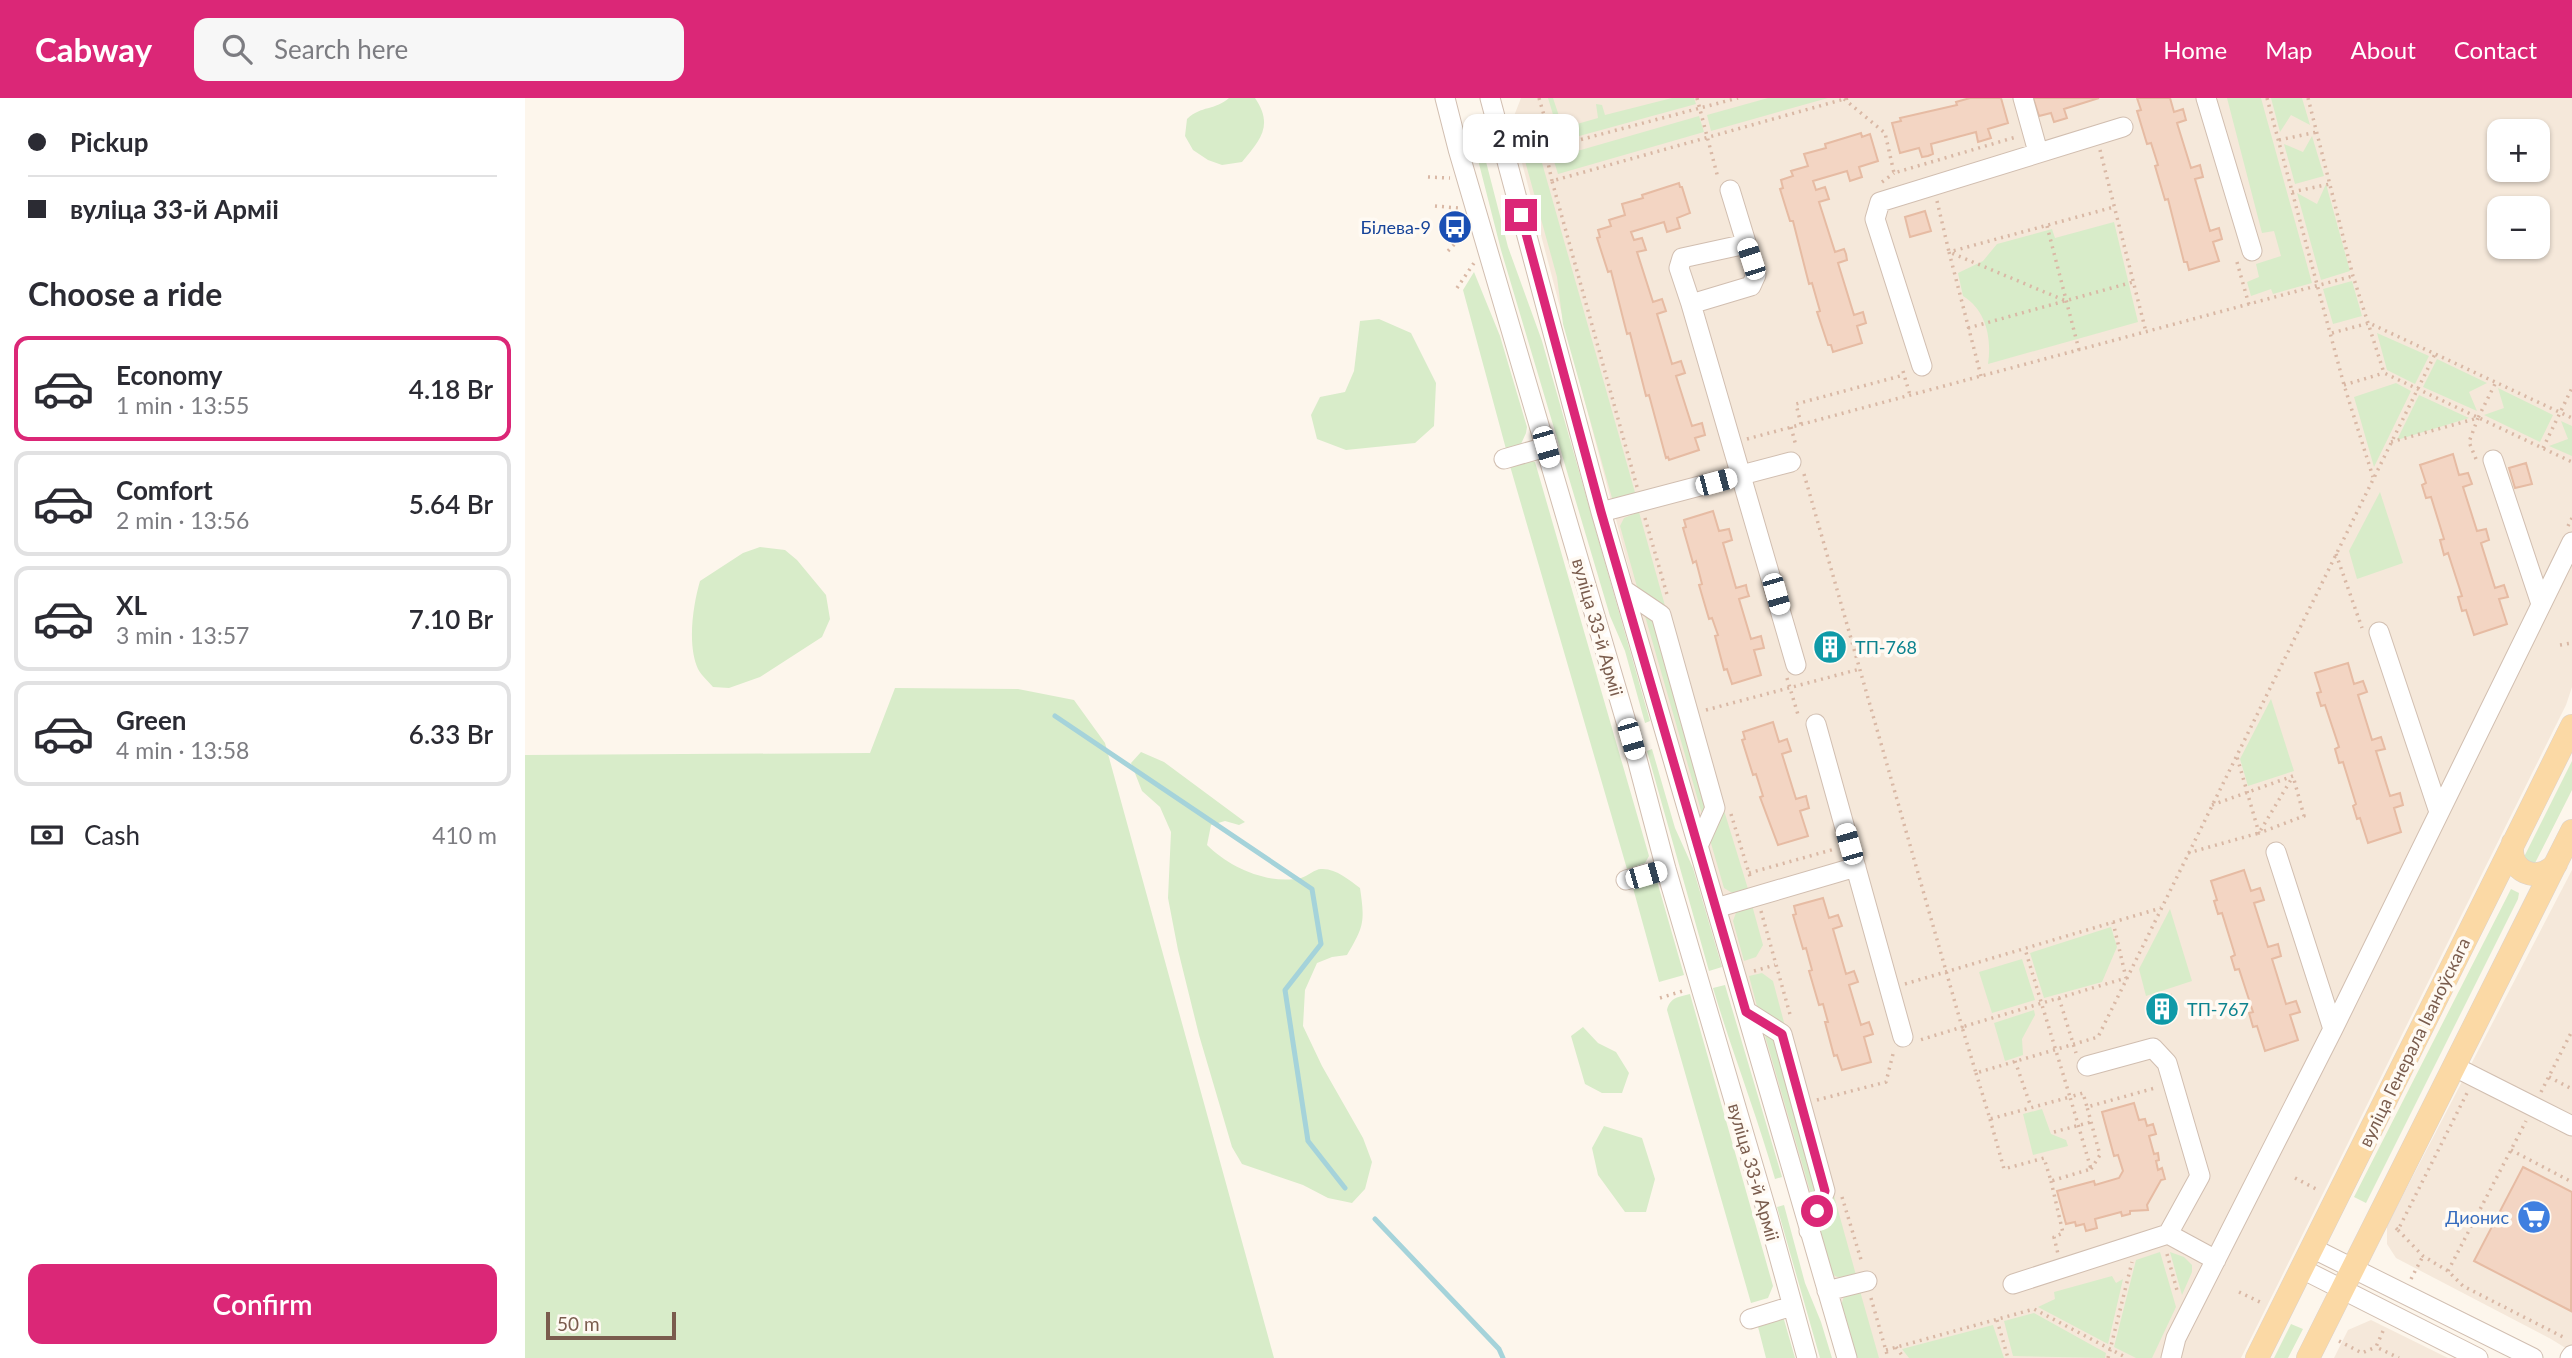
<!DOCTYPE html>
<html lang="en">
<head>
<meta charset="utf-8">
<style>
	:root { --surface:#fff; --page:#f7f7f7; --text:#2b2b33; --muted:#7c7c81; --line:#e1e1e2; --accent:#db2777 }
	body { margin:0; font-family:Lato,sans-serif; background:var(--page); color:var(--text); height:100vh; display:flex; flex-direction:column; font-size:26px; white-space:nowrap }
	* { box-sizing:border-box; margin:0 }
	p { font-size:23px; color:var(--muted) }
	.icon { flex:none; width:38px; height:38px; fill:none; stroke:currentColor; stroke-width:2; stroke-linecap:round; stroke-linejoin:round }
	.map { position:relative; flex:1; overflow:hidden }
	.details { display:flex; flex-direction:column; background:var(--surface); width:525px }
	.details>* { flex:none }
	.banner { display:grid; align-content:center; height:154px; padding:0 28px; background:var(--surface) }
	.controls { position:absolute; left:1962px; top:21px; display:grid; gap:14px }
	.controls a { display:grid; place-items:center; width:63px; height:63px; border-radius:14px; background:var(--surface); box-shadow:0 2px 5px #0004; font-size:35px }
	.scale { position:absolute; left:21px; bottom:18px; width:130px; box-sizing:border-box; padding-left:7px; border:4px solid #7a5c4d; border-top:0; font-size:19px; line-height:24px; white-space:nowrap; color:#7a5c4d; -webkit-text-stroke:5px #fffaf3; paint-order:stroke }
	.end { position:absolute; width:32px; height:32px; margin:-16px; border:9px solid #db2777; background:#fff; box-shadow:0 0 0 4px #fff }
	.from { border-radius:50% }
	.bubble { position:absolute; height:49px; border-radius:14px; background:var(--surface); box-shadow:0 2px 5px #0004; font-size:23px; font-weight:600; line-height:49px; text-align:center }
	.car { position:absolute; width:21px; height:42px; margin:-21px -10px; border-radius:9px; box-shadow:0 0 5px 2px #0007; background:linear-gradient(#fff 24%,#345 0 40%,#fff 0 76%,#345 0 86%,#fff 0) }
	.banner b { display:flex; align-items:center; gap:24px; height:66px; font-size:26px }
	.banner b+b { border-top:2px solid var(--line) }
	.banner i { width:18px; height:18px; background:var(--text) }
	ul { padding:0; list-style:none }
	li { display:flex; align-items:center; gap:21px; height:105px; margin:0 14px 10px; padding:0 14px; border:4px solid var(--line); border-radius:14px }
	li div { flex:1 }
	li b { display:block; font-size:26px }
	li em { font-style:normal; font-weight:600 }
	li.current { border-color:var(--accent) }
	li>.icon { width:63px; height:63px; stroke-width:1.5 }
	h2 { padding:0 28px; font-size:32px; line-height:84px }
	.pay { display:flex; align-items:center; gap:18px; height:77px; padding:0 28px; font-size:26px }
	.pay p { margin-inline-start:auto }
	.primary-button { display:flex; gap:14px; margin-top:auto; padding:14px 28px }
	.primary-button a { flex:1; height:80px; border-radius:14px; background:var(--accent); color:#fff; font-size:28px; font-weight:600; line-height:80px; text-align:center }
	header { display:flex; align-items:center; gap:42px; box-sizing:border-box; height:98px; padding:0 35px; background:var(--accent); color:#fff }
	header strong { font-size:33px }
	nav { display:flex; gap:38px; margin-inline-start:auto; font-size:24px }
	.search { width:490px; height:63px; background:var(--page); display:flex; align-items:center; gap:18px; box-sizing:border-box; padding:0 24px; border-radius:14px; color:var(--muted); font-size:26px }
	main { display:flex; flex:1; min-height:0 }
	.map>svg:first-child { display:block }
	.residential { fill:#f5e8da; fill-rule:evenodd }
	.green { fill:#d8ecc9 }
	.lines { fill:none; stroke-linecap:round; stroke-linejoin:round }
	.stream { stroke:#a5d3da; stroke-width:5 }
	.building { fill:#f3d5c3; stroke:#e6bba3; stroke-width:2 }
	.minor-casing { stroke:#d1beb0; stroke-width:21 }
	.major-casing { stroke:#dad1cd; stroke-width:24 }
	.path { stroke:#d9b8a5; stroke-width:3.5; stroke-dasharray:2 5; stroke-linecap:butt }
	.minor { stroke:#fff; stroke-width:19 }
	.major { stroke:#fbd9a5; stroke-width:23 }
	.route { stroke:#db2777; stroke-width:9 }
	.labels { text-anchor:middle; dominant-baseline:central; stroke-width:7; stroke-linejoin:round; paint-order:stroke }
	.transit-label { font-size:18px; fill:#164399; stroke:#fffaf3; text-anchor:end }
	.street-label { font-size:18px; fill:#7a5c4d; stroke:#fffaf3 }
	.culture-label { font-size:18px; fill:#0d838f; stroke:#fffaf3; text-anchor:start }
	.shop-label { font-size:18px; fill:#366cbe; stroke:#fffaf3; text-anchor:end }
</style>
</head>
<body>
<header>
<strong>Cabway</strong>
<div class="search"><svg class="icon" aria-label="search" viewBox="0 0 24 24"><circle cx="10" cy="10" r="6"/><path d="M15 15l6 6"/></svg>Search here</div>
<nav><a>Home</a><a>Map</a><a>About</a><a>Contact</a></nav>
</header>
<main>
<section class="details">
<div class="banner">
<b><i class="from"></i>Pickup</b>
<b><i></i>вуліца 33-й Арміі</b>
</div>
<h2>Choose a ride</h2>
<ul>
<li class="current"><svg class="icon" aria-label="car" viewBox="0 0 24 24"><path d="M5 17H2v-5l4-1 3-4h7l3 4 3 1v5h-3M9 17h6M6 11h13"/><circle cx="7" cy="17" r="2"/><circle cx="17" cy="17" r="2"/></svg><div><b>Economy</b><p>1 min · 13:55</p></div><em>4.18 Br</em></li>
<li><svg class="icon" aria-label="car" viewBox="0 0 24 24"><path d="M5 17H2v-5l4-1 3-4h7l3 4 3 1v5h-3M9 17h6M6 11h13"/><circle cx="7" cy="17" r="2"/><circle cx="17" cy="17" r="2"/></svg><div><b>Comfort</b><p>2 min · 13:56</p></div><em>5.64 Br</em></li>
<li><svg class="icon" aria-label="car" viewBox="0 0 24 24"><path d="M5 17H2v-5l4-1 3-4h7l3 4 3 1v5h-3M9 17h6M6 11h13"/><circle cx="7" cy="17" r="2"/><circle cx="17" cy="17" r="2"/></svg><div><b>XL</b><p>3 min · 13:57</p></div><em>7.10 Br</em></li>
<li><svg class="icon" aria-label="car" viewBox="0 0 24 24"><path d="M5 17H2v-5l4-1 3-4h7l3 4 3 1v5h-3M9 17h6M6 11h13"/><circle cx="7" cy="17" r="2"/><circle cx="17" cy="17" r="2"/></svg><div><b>Green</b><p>4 min · 13:58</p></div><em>6.33 Br</em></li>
</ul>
<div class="pay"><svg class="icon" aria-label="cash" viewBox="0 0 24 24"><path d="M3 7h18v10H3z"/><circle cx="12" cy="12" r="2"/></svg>Cash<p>410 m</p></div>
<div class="primary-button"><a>Confirm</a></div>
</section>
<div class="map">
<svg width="2047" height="1260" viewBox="0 0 2047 1260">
	<rect width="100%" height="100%" fill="#fdf6ec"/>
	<path class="residential" d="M996 0H2047V589L2041 607 1716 1260H1333L1133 581 992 46 989 18ZM1974 33H2012V72H1974ZM1974 110H2012V149H1974Z
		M2047 772V1254L2026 1241 1871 1160 1862 1146V1128Z
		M1846 1222 1923 1260H1809L1823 1232Z"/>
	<path class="green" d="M704 0H730C749 28 735 42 717 64L697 67 683 62 668 52 660 38 662 21C677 7 689 13 704 0Z
		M1023 0H1028L1038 30 1073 20 1071 6 1077 7 1080 17 1147 0H1169L1171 6 1036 43Z
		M1243 0H1303L1186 33 1182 17Z
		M1702 0H1736L1787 185 1748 196 1746 191 1726 198 1722 184 1734 179 1731 166 1756 158 1749 133 1737 135Z
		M1746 0H1777L1785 27 1766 17 1755 34Z
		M1174 18 1179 34 1033 76 1028 60Z
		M1003 38 1012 47 1111 398 1099 403 1087 400 1038 226 1032 179 994 41Z
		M1787 38 1799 78 1770 86 1759 46 1778 54Z
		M958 52 983 149 1017 243 1125 623 1120 625 1100 553 1085 518 976 152 951 54Z
		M1801 86 1825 173 1796 182 1772 95 1792 106Z
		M1589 124 1613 224 1463 266C1467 240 1461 212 1438 198L1433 175 1458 163 1472 146 1527 131 1530 140Z
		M949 174 975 238 1002 329 1001 335 996 346 981 351 938 192Z
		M1827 183 1837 218 1808 226 1798 191Z
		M854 221 886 235 911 285 909 328 890 345 821 352 792 341 786 317 795 299 820 294 829 273 835 223Z
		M1852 235 1904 258 1890 286 1862 272Z
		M1912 261 1962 285 1944 294 1952 313 1898 289Z
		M1871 285 1886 293 1849 369 1829 299Z
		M1973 290 2028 317 2015 344 1959 317 1979 310Z
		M1894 297 1944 320 1872 342Z
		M2036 323 2047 328V358L2024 348 2043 341Z
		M1001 361 1010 364 1124 758 1120 765 1102 771 985 368Z
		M1855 394 1878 465 1832 481 1824 453Z
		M1114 414 1142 515 1114 496 1095 428 1099 420Z
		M235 449 260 452 272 462 301 497 305 521 297 539 235 579 204 590 188 589C183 583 176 577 173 571 162 547 168 507 175 483L218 455Z
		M1118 511 1128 518 1182 713 1179 723Z
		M370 590 493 591 549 602 580 645 749 1260H0V657L345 655Z
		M1746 601 1769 673 1723 688 1715 661Z
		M1127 651 1150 730 1168 770 1197 869 1184 873 1122 653Z
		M616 654 639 664 720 724 714 727 700 723 686 727 682 747C705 770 744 787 776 780 783 778 790 771 796 771 811 770 824 782 835 790 840 824 839 828 822 857L807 859 792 865 780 892 778 928 797 968 838 1040 847 1064 840 1091 827 1105 803 1100 778 1087 717 1066 707 1049 674 937 653 852 643 800 646 734 635 709 617 693 606 665Z
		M2047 663V692L2010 765 2004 767 1999 759Z
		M1198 709 1223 791 1209 796 1199 790 1183 735Z
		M1132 783 1159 877 1134 884 1108 790Z
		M1986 791 1994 795 1993 801 1841 1105 1829 1099Z
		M1227 807 1238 847 1231 859 1219 863 1208 823 1212 812Z
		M1645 811 1667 883 1621 898 1614 871Z
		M1586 829 1592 849 1577 884 1519 900 1505 855Z
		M1497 861 1510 902 1467 915 1454 874Z
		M1237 875 1248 883 1261 932 1234 916 1224 878Z
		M1200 887 1257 1079 1250 1081C1232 1017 1207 954 1188 890Z
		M1165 896 1248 1188 1243 1200 1226 1205 1142 912C1145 899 1154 899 1165 896Z
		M1509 912 1510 917 1497 941 1498 957 1480 963 1469 925Z
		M1058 929 1073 945 1091 954 1104 975 1097 995H1077L1060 986 1046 938Z
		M1238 931 1247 938 1293 1100 1290 1110Z
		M1517 1011 1526 1036 1541 1042 1543 1048 1508 1057 1498 1016Z
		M1079 1028 1117 1040 1130 1081 1121 1114H1100L1073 1077 1067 1050Z
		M1308 1094 1331 1177 1317 1181 1308 1177 1293 1127Z
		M1259 1107 1280 1185 1296 1224 1307 1260H1295L1252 1109Z
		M1635 1154 1651 1209 1627 1260H1611L1589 1249 1611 1162Z
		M1645 1154 1659 1159 1667 1167V1174L1657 1197Z
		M1587 1178 1591 1185 1598 1181 1583 1246 1513 1209 1530 1201 1529 1194Z
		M1335 1193 1354 1260H1331L1316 1208 1319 1198Z
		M1509 1215 1581 1255 1580 1260 1488 1258 1479 1223Z
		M1258 1218 1270 1260H1241L1232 1225Z
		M1766 1226 1778 1231 1763 1260H1749Z
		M1468 1227 1479 1260H1384L1377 1251Z"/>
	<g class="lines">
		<path class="stream" d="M530 618 787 791 796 846 760 892 783 1043 820 1090
			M850 1121 974 1251 978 1260"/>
	</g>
	<path class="building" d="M1445 0H1476L1483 25 1463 31 1466 40 1453 44 1451 34 1406 46 1408 56 1403 58 1397 59 1394 50 1375 55 1367 25 1376 23 1375 20 1432 7 1431 4Z
		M1508 0H1574L1539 11 1542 20 1529 24 1526 15 1514 18Z
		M1612 0H1645L1649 14 1658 11 1661 22 1652 25 1666 70 1675 67 1678 79 1670 81 1685 133 1694 130 1697 141 1688 144 1694 163 1664 172 1662 164H1659L1643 101 1640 102 1630 68 1633 67 1626 45 1622 46 1612 13 1616 12Z
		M1336 35 1337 39 1345 36 1353 63 1334 69 1337 79 1325 83 1322 73 1288 83 1291 92 1300 89 1304 101 1294 104 1310 154 1319 151 1321 156 1322 162 1313 165 1329 217 1338 214 1341 225 1332 228 1337 245 1308 254 1306 247H1303L1292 214 1295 213 1287 185 1284 186 1268 123H1265L1255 91 1258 90 1256 82 1268 78 1266 73 1283 68 1279 56 1301 50 1300 46Z
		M1154 85 1155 89H1157L1165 115 1152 120 1155 130 1142 134 1139 124 1106 134 1109 142 1117 140 1121 152 1112 154 1128 204 1137 201 1141 213 1132 216 1147 266 1156 263 1160 275 1151 278 1167 328 1177 325 1180 337 1170 340 1174 352 1144 362 1143 359 1141 360 1124 297 1121 298 1105 235 1102 236 1086 173 1083 174 1072 140 1075 139 1073 132 1086 128 1084 122 1100 117 1097 106 1118 100 1117 97Z
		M1400 113 1406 133 1385 139 1380 119Z
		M1928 356 1934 377 1943 375 1947 386 1938 389 1952 433 1961 431 1964 442 1956 445 1970 490 1979 487 1983 499 1974 501 1982 526 1949 537 1941 512 1937 513 1933 499 1937 498 1923 455 1919 457 1915 442 1919 441 1906 399 1901 400 1897 387 1901 385 1895 367Z
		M2001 365 2007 386 1990 390 1984 370Z
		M1188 413 1194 433 1204 431 1207 442 1198 445 1211 490 1221 487 1222 492 1224 498 1214 501 1226 541 1236 538 1239 550 1229 552 1236 577 1207 586 1202 571 1199 572 1190 538 1193 537 1187 520 1184 521 1174 487 1177 486 1171 463 1168 465 1158 430 1161 429 1159 422Z
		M1312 538 1317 556 1297 561 1292 543Z
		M1823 565 1829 586 1838 583 1842 594 1833 597 1847 642 1856 639 1860 651 1851 653 1865 698 1875 695 1878 707 1869 710 1876 734 1843 745 1835 720 1832 721 1828 708 1831 706 1818 664 1814 665 1810 651 1814 649 1800 607 1796 608 1792 595 1796 594 1790 575Z
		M1248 624 1254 644 1262 641 1266 653 1257 656 1271 701 1281 698 1284 710 1275 713 1283 738 1253 747 1235 699 1238 698 1231 676 1228 677 1217 642 1220 641 1218 634Z
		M1719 772 1726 793 1735 790 1739 802 1729 805 1743 849 1753 846 1756 858 1747 861 1761 906 1771 903 1775 914 1765 917 1773 942 1740 953 1732 928 1728 929 1724 915 1728 914 1714 871 1710 872 1706 859 1710 857 1697 815 1693 816 1689 803 1692 802 1686 783Z
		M1298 800 1304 820 1313 817 1317 828 1308 831 1321 876 1329 873 1333 884 1324 887 1336 927 1344 924 1348 936 1339 939 1346 964 1317 972 1312 957 1309 958 1300 924H1303L1298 906 1294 907 1284 873 1287 872 1281 850 1278 851 1268 817 1271 816 1269 808Z
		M1646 897 1652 916 1627 924 1622 905Z
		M1609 1005 1614 1022 1620 1021 1622 1028 1628 1026 1631 1036 1624 1038 1629 1056 1633 1055 1634 1062 1631 1063 1633 1072 1637 1070 1640 1081 1636 1082 1622 1107 1623 1112 1605 1113V1116L1597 1118 1596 1114 1570 1121 1572 1130 1561 1133 1559 1126 1551 1128 1550 1124 1541 1126 1532 1093 1569 1083 1570 1087 1594 1080 1598 1073 1593 1057 1589 1058 1577 1014Z
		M1998 1069 2047 1094 2046 1213 1949 1163Z"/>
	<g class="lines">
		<g class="minor-casing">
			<path id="minor" d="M920 0 933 51 1112 661 1141 771 1243 1118 1282 1260
				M965 0 1076 414 1322 1260
				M1498 0 1513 54
				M1681 0 1727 153
				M1221 146 1157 160 1154 170 1166 206 1271 567
				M1166 206 1226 188 1231 177 1205 92
				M1397 268 1350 121 1355 104 1598 29
				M979 361 1021 349
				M1968 362 2016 506
				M1076 414 1266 364
				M1099 492 1136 517 1190 710 1173 748
				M1854 534 1914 714
				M1291 626 1378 939
				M1751 754 1808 931
				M1101 782 1141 771
				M1191 810 1331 769
				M1221 913 1257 936 1300 1093 1284 1133
				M1562 968 1628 950 1642 965 1675 1078 1643 1136 1691 1162
				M1930 969 2047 1028
				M1787 1150 2008 1260
				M1777 1171 1953 1260
				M1488 1186 1643 1136
				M1302 1193 1342 1183
				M1225 1221 1267 1208
				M1646 1260 1651 1240 1808 931 2047 444
				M2045 1260 2047 1257"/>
		</g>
		<g class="major-casing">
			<path id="major" d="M1988 745C1981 773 2013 787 2031 766
				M1732 1260 2047 628
				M1783 1260 2047 733"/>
		</g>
		<path class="path" d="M1014 0 1028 48
			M1172 0 1193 80
			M1742 0 1819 287 1848 379
			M1783 0 1828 178 1859 275 2047 364
			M1319 1 1360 35 1369 75 1491 39
			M1013 31 1020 51
			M994 36 1022 29
			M1754 42 1792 34
			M1575 52 1621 234
			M903 79 925 80
			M1027 83 1020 51 1213 0
			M1357 84 1369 75
			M1767 94 1805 86
			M1412 103 1424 154 1541 203
			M910 108 933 110
			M1522 128 1554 252
			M923 153 940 135
			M1712 164 1724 207
			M932 190 949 165
			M1443 230 1608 184
			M1807 235 1844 225 2047 320
			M1378 273 1385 297
			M1456 278 1424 154 1589 109
			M1819 287 1859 275
			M1276 326 1271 306 1379 277
			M1266 329 1271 348
			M1222 341 1828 178
			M1866 344 1953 320 1971 284
			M2018 350 2047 290
			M1951 361 1944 344 1953 320
			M1279 376 1437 929 1395 942
			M1112 389 1027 83 1323 0
			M1120 420 1143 500
			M2043 428 2047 420
			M1811 456 1837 530
			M2035 547 2047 545
			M1262 580 1274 620
			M1181 612 1335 571
			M1687 707 1768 678 1779 718 1734 735 1712 659
			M1206 716 1226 782
			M1663 755 1734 735 1767 680
			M1224 775 1310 751
			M1236 813 1266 920
			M1588 824 1601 880 1437 929 1451 975 1573 939 1910 256
			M1229 873 1250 867
			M1380 886 1636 810
			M1135 900 1161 892
			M1534 900 1551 955
			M1490 963 1506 1009
			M1451 975 1465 1021 1545 999 1500 851
			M2024 979 2047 991
			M2016 994 2047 933
			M1292 1002 1361 984 1369 952
			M1465 1021 1479 1071 1519 1060 1526 1083 1566 1071 1545 999 1558 995 1562 1009
			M1529 1034 1566 1024
			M1986 1052 2047 1084
			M1566 1071 1575 1057 1562 1009 1630 990
			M1770 1080 1793 1092
			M1526 1083 1538 1135 1529 1139 1533 1156
			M1317 1099 1337 1165
			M1871 1130 1873 1132 1942 995
			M1873 1132 1898 1158 1923 1173 1938 1188 2040 1240
			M1642 1156 1653 1196
			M1923 1173 2001 1023
			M1886 1181 1898 1158
			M1714 1194 1737 1205
			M1346 1200 1363 1260
			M1472 1222 1483 1260
			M1858 1233 1851 1249 1874 1260
			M1814 1243 1837 1255 1851 1249
			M1371 1249 1379 1260
			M1361 1252 1509 1211 1602 1260
			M1583 1260 1607 1164"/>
		<use href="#minor" class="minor"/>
		<use href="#major" class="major"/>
	</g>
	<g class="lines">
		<path class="route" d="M996 117 1076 414 1221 914 1257 936 1300 1093 1292 1113"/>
	</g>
	<defs>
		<g id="bus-disc" transform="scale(1.75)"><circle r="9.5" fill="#1a4fb4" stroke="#fffaf3"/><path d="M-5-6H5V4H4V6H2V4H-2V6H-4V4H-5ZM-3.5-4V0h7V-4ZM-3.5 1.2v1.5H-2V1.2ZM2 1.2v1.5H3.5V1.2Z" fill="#fff"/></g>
		<g id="building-disc" transform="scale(1.75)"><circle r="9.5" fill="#0f9aa8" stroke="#fffaf3"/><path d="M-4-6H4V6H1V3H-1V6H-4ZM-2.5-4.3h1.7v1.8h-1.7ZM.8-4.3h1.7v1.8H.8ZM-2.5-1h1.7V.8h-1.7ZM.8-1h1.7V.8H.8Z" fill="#fff"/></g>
		<g id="supermarket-disc" transform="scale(1.75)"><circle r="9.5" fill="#3f7fe0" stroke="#fffaf3"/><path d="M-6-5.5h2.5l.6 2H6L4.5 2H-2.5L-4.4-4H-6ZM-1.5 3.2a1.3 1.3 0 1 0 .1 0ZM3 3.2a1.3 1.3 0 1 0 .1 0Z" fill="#fff"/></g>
	</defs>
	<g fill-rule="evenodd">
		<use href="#bus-disc" x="930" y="129"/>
		<use href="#building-disc" x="1305" y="549"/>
		<use href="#building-disc" x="1637" y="911"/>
		<use href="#supermarket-disc" x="2009" y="1119"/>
	</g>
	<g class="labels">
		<g class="transit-label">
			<text x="906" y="129">Білева-9</text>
		</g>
		<g class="street-label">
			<text transform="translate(1073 529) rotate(74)">вуліца 33-й Арміі</text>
			<text transform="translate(1889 944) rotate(-64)">вуліца Генерала Іваноўскага</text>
			<text transform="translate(1229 1074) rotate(74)">вуліца 33-й Арміі</text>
		</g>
		<g class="culture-label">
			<text x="1330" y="549">ТП-768</text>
			<text x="1662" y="911">ТП-767</text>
		</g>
		<g class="shop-label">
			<text x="1984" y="1119">Дионис</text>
		</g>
	</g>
</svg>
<div class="controls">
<a>+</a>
<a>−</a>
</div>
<div class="scale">50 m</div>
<i class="end from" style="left:1292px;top:1113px"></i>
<i class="end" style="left:996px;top:117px"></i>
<div class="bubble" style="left:938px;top:16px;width:116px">2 min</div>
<i class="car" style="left:1226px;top:161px;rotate:342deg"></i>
<i class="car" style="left:1021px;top:349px;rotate:164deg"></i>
<i class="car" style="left:1191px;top:384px;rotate:75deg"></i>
<i class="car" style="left:1251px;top:496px;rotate:164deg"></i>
<i class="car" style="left:1106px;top:641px;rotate:164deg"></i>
<i class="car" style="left:1324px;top:746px;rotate:344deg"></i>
<i class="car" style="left:1121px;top:777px;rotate:74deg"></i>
</div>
</main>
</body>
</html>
